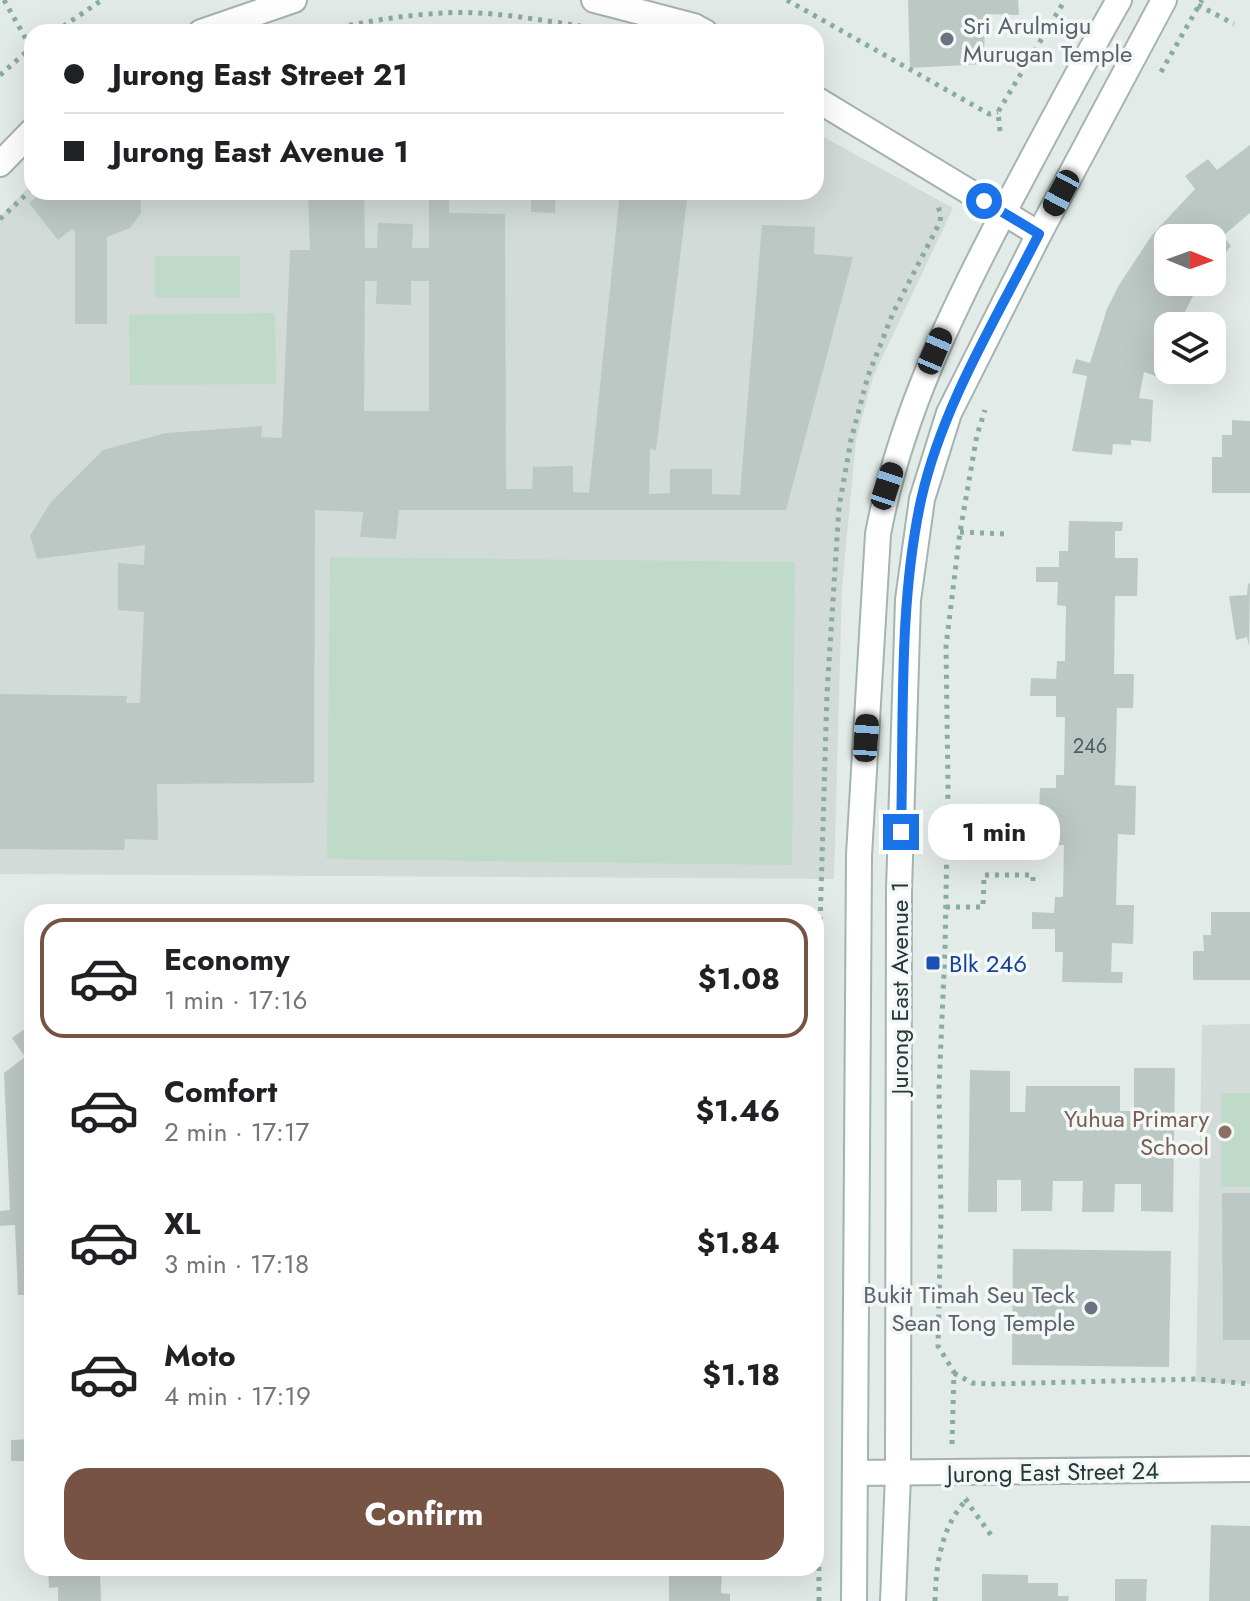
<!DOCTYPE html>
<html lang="en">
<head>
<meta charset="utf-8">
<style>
	:root { --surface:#fff; --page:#f6f6f6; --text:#202124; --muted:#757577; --line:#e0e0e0; --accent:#775344 }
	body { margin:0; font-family:Jost,sans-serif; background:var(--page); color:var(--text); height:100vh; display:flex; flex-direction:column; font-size:30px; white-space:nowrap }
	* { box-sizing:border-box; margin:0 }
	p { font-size:26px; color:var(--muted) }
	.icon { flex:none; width:44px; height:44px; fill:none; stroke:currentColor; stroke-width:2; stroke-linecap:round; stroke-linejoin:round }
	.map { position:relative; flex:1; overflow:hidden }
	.side { position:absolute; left:24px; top:904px; width:800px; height:672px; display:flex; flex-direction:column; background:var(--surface); border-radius:24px; box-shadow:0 8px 32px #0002 }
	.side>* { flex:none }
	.banner { position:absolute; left:24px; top:24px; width:800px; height:176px; border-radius:24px; box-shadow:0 8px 32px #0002; display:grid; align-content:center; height:176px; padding:0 40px; background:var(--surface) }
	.needle { width:52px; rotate:91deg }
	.fabs { position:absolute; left:1154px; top:224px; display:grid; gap:16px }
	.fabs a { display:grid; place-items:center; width:72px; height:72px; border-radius:16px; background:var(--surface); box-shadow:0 8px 32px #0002; font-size:40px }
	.end { position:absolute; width:36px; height:36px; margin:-18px; border:10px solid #1a73e8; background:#fff; box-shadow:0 0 0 4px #fff }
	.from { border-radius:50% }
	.bubble { position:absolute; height:56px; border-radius:24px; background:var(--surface); box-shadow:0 8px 32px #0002; font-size:26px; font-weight:700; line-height:56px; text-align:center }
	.car { position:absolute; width:24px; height:48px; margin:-24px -12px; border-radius:10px; box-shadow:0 0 6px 2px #0007; background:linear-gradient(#222 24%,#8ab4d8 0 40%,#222 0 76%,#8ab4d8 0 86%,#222 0) }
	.banner b { display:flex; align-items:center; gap:28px; height:76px; font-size:30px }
	.banner b+b { border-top:2px solid var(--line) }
	.banner i { width:20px; height:20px; background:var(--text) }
	ul { padding:14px 0 0; list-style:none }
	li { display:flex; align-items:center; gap:24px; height:120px; margin:0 16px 12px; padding:0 24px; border:4px solid transparent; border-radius:24px }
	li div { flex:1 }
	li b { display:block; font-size:30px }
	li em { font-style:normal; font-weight:700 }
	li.on { border-color:var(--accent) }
	li>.icon { width:72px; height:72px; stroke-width:1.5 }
	.action { display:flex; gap:16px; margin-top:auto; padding:16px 40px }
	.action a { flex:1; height:92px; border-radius:24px; background:var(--accent); color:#fff; font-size:32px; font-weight:700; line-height:92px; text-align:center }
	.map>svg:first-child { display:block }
	.built { fill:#d2dbd7 }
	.green { fill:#bfdac8 }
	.building { fill:#bcc8c4; fill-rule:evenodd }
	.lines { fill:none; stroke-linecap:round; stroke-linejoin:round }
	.street-casing { stroke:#a6b2af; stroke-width:28 }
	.secondary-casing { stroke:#a3b5b0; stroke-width:28 }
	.path { stroke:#88aba2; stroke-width:5; stroke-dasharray:4 6; stroke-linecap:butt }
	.street { stroke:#fff; stroke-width:24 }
	.secondary { stroke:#fff; stroke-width:24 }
	.route { stroke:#1a73e8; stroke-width:10 }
	.worship-dot { fill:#6b7280; stroke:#f3f8f6; stroke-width:3 }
	.transit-dot { fill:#1a4fb4; stroke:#f3f8f6; stroke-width:3 }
	.education-dot { fill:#8d6e63; stroke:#f3f8f6; stroke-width:3 }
	.labels { text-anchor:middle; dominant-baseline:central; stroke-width:7; stroke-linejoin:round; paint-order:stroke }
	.number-label { font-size:20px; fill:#4b5e5a }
	.worship-label { font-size:24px; fill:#5b616d; stroke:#f3f8f6; text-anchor:start }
	.transit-label { font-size:24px; fill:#164399; stroke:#f3f8f6; text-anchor:start }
	.street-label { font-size:24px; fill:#253a36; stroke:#f3f8f6 }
	.education-label { font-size:24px; fill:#785e54; stroke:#f3f8f6; text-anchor:end }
</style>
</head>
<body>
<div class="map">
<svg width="1250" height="1601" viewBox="0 0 1250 1601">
	<rect width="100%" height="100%" fill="#e3ebe8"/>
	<path class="built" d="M816 133 953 208 873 377 856 440 842 587 834 879 0 874V217L32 183V192H816Z
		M1250 1024V1384L1196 1382 1202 1025Z"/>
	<path class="green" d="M155 256H240V298H155Z
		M275 313 276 384 130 385 129 315Z
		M330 557 795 562 792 865 327 859Z
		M1221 1093H1250V1187H1221Z"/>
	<path class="building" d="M908 0H1018L1019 15 985 14 984 64 910 68Z
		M1250 145V213L1223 236 1231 246 1212 269V238H1168V282H1192L1198 286 1178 326 1164 318 1159 329 1168 334V350L1159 377 1144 372 1139 398 1153 400 1151 442 1131 440V445L1113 444 1112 455 1072 451 1087 376 1072 373 1076 359 1090 363 1107 309 1119 285 1152 235 1195 189 1185 176 1208 159 1217 170Z
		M43 192H140L141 213 130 228 107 237V324H75V231L72 229 58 240 29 203Z
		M308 192H364L365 248H377L378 223 413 224 412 248H429V192H449V213L505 214 506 489H532L533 467 573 466V492L589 493 620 192H688L656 450 650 449 649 494 670 493V469H712V494L740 495 762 225 815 227 814 254 853 257 786 510H399L396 539 360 537 363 512 315 510 314 783 157 784 158 840 125 839 124 850 0 849V694L127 696 126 703H140L144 612 118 610V563L144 565 145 545 37 559 30 536 50 503 103 450 166 433 262 426 261 437 282 438 290 250H310ZM365 281H377L376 304 411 305V281H429V411H364Z
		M531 192H556L555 213 531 212Z
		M1232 420 1250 421V493H1212V457H1222V435H1232Z
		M1069 521 1123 522 1122 531H1115V558H1138L1137 596H1115L1114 674H1134L1133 708H1117L1115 785 1136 786 1135 835 1118 834 1116 905H1134L1133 944 1112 943 1111 972H1123L1122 983 1062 982 1063 952H1055V929H1032V912L1054 913 1055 897H1063L1064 845H1054V813H1039L1040 788H1056V775H1064L1065 717H1056V696H1030L1031 678 1056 679 1057 661H1065L1066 606 1057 605 1058 582H1036V567H1059V551H1068Z
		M1248 583 1250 584 1249 646 1247 637 1236 640 1229 596 1247 595Z
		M1211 912H1250V980H1193V951H1204L1203 935H1211Z
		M29 1026 32 1030V1295H18L15 1225 0 1226V1211L10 1210 4 1073 25 1057 12 1038Z
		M1134 1068H1175L1173 1212 1141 1211V1184H1115L1114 1212H1082L1083 1181H1053L1052 1211H1021V1180H997V1212H968L970 1070 1010 1071V1112H1025L1026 1086H1120V1111H1134Z
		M1222 1193H1250V1340H1223Z
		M1013 1249 1171 1251 1169 1367 1012 1365Z
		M32 1439V1461H11V1440Z
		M1211 1525 1250 1526V1601H1209Z
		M48 1568H130V1570L100 1572 101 1601H58V1587L49 1588Z
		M666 1568H722L721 1593 730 1594V1601H669V1573H666Z
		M982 1574 1028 1575V1583H1058V1596H1069L1068 1601H982Z
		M1115 1579H1147L1146 1601H1115Z"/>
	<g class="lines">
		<g class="street-casing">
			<path id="street" d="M594 0 694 26 705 32
				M201 32 294 0
				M816 99 1039 234
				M0 164 32 131
				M856 1473 1250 1469"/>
		</g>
		<g class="secondary-casing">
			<path id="secondary" d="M854 1601 859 855 878 534C900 417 951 313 1006 208 1043 138 1080 68 1119 0
				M893 1601 898 1475 899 890 908 600 922 499 949 413 1039 234 1164 0"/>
		</g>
		<path class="path" d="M4 0 31 48
			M787 0 989 114 998 112
			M1198 5 1234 24
			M55 32 102 0
			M320 32C359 22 404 15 444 13 488 10 538 20 581 26
			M1161 72 1202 0
			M0 75 32 47
			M1000 131 998 112 1065 0
			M0 219 32 189
			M960 532 1005 534
			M946 907H983L984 875H1033V885
			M954 1373 972 1383 991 1384 1198 1379 1250 1384
			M952 1444 954 1372 938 1346 941 1214 939 1088 945 949 948 788 946 646 960 532 977 435 985 410
			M965 1499 991 1535
			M819 1601 818 991 827 693 839 507 851 440 868 376 893 313 940 222 941 214 938 207
			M935 1601C936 1564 941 1526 968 1498"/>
		<use href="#street" class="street"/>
		<use href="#secondary" class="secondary"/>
	</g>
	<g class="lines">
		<path class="route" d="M901 832C904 724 898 606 921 500 942 406 996 319 1039 234L984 201"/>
	</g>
	<g class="worship-dot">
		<circle cx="947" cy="39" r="8"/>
		<circle cx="1091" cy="1308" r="8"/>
	</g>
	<rect class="transit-dot" x="925" y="955" width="16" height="16" rx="4"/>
	<circle class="education-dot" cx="1225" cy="1132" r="8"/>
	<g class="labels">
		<g class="number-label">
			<text x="1090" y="746">246</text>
		</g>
		<g class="worship-label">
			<text x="963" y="25">Sri Arulmigu<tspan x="963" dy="28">Murugan Temple</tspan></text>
			<text x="1075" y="1294" text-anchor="end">Bukit Timah Seu Teck<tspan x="1075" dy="28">Sean Tong Temple</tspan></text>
		</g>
		<g class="transit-label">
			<text x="949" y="963">Blk 246</text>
		</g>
		<g class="street-label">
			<text transform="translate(899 988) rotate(-90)">Jurong East Avenue 1</text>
			<text transform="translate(1053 1472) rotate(-1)">Jurong East Street 24</text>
		</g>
		<g class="education-label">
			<text x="1209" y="1118">Yuhua Primary<tspan x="1209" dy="28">School</tspan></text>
		</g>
	</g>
</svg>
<div class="fabs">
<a><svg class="needle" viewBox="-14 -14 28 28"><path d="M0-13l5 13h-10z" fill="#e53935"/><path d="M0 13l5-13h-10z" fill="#757577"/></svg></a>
<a><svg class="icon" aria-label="layers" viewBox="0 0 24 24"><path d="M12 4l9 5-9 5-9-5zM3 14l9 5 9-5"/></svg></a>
</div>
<i class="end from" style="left:984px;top:201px"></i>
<i class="end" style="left:901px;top:832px"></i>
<div class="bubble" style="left:928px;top:804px;width:132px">1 min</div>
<i class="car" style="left:1061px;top:193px;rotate:208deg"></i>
<i class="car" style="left:935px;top:351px;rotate:23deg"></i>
<i class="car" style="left:887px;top:486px;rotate:18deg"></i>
<i class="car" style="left:866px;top:738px;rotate:4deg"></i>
<div class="banner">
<b><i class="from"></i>Jurong East Street 21</b>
<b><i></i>Jurong East Avenue 1</b>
</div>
<section class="side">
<ul>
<li class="on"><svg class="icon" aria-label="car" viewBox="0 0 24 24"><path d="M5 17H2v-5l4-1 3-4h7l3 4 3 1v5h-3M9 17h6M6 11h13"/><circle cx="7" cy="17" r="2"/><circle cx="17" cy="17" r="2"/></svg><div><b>Economy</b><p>1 min · 17:16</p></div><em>$1.08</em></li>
<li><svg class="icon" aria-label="car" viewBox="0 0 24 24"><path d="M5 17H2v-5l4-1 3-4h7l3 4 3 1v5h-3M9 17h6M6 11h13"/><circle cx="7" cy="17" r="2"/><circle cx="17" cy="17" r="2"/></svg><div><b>Comfort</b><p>2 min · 17:17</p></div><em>$1.46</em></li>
<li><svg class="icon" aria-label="car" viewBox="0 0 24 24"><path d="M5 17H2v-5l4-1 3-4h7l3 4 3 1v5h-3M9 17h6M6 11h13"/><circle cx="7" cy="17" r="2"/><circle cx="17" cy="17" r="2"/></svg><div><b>XL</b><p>3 min · 17:18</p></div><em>$1.84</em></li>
<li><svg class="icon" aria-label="car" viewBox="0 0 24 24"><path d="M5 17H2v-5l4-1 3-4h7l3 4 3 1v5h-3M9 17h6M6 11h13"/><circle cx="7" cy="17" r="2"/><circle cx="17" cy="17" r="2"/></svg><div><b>Moto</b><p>4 min · 17:19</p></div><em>$1.18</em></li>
</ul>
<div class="action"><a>Confirm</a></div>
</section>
</div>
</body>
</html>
